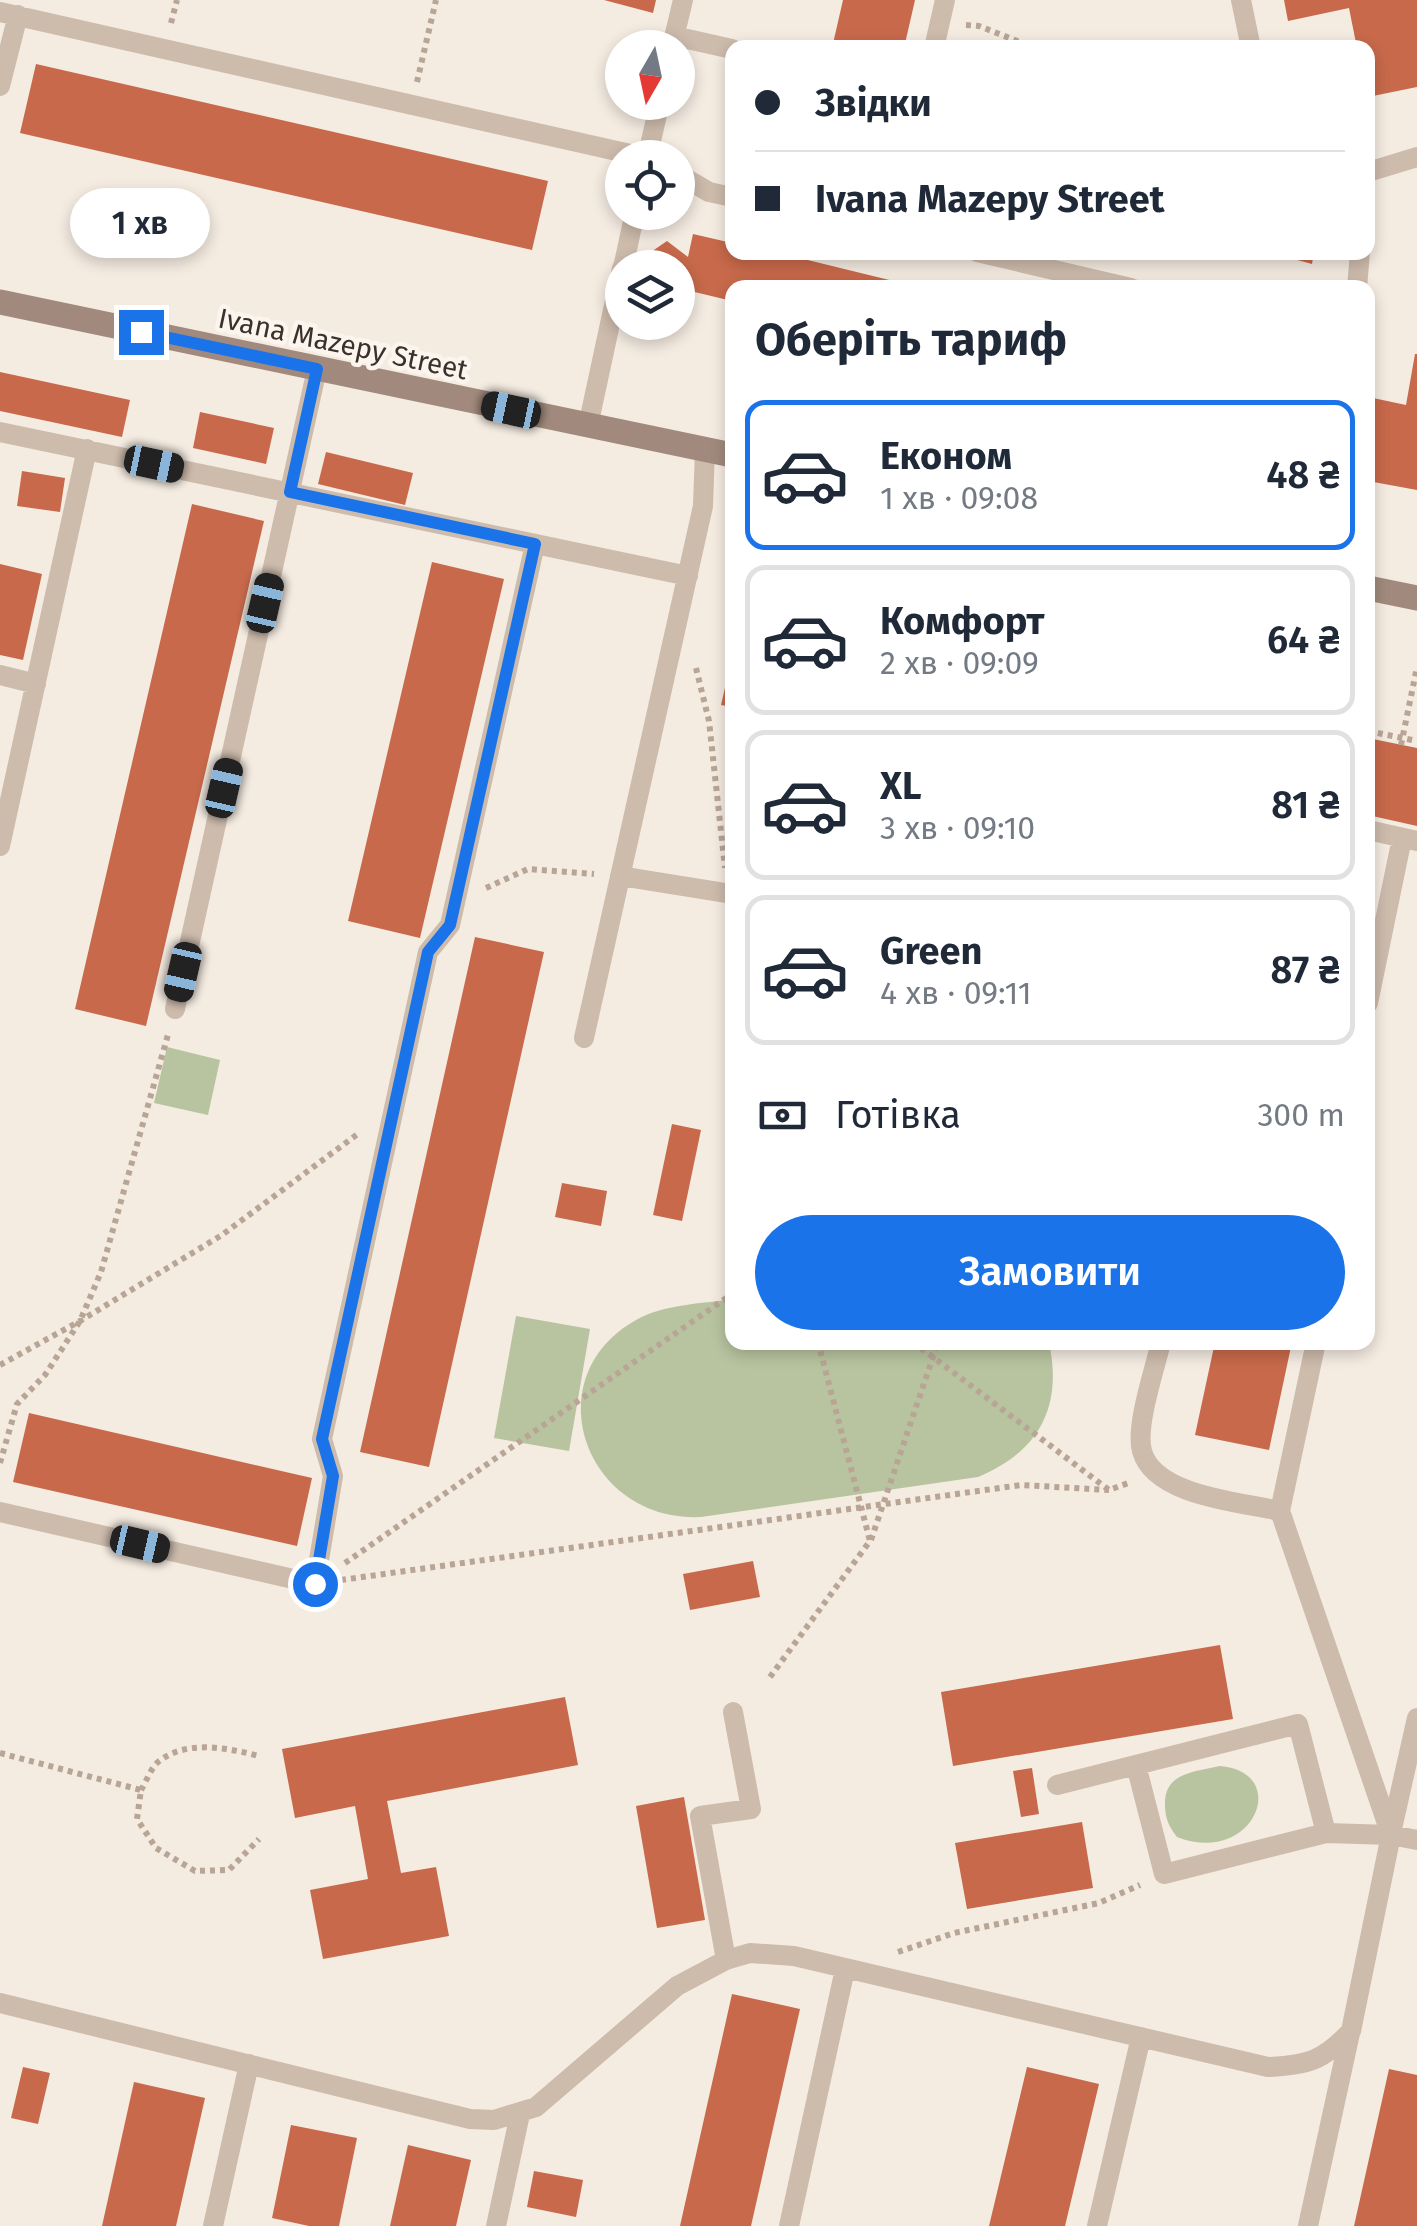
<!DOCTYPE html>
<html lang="uk">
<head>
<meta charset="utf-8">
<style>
	:root { --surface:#fff; --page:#f2f2f3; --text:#1f2937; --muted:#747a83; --line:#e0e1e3; --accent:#1a73e8 }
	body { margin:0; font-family:"Fira Sans",sans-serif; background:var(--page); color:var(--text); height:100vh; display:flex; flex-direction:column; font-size:38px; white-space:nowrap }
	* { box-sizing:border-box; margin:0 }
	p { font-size:32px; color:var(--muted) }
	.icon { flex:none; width:55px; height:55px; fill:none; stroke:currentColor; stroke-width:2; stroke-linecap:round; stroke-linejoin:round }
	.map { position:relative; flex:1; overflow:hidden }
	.sheet { position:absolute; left:725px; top:280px; width:650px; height:1070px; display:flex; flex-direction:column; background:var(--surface); border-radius:20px; box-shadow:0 5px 15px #0003 }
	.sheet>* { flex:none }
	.hud { position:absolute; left:725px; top:40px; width:650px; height:220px; border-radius:20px; box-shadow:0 5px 15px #0003; display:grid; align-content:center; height:220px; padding:0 30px; background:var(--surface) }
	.needle { width:65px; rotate:189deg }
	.controls { position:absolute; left:605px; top:30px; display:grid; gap:20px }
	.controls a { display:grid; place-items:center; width:90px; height:90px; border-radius:50%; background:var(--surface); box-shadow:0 5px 15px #0003; font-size:50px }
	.end { position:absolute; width:45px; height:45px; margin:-22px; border:12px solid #1a73e8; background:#fff; box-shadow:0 0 0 5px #fff }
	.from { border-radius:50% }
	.bubble { position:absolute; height:70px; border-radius:35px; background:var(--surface); box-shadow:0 5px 15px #0003; font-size:32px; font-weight:600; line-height:70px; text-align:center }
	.car { position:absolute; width:30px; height:60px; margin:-30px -15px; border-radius:12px; box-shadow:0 0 8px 2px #0007; background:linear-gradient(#222 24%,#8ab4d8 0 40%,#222 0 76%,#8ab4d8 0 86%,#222 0) }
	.hud b { display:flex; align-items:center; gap:35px; height:95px; font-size:38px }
	.hud b+b { border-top:2px solid var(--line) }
	.hud i { width:25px; height:25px; background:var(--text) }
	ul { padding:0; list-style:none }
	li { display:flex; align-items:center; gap:30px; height:150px; margin:0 20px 15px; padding:0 10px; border:5px solid var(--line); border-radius:20px }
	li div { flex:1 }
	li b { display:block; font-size:38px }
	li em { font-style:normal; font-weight:600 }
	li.current { border-color:var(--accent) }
	li>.icon { width:90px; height:90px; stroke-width:1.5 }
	h2 { padding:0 30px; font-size:45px; line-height:120px }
	.pay { display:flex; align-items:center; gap:25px; height:110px; padding:0 30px; font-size:38px }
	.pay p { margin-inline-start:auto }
	.primary-button { display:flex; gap:20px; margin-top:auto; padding:20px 30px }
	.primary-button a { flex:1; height:115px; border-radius:60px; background:var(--accent); color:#fff; font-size:40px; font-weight:600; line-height:115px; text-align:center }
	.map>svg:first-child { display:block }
	.green { fill:#b8c4a0 }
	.building { fill:#c8694b }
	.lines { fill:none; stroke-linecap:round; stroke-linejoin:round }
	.path { stroke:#b9a596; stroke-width:6; stroke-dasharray:5 5; stroke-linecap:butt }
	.lane { stroke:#cdbbac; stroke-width:20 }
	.secondary { stroke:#a18a7d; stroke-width:25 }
	.route { stroke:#1a73e8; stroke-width:12 }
	.labels { text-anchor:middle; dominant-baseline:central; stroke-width:9; stroke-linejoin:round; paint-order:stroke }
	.street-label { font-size:28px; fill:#3b302b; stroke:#fbf5ee }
</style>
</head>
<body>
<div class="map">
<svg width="1417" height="2226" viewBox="0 0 1417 2226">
	<rect width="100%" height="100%" fill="#f4ebe1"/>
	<path class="green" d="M167 1047 220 1060 208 1115 154 1103Z
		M732 1299V1342L1049 1343C1063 1406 1039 1452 978 1477L701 1517C584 1522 534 1377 636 1320 664 1304 701 1304 732 1299Z
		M516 1316 590 1329 569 1451 494 1438Z
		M1220 1766C1292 1772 1254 1867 1177 1837 1169 1827 1165 1818 1165 1805 1164 1772 1195 1772 1220 1766Z"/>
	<path class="building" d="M604 0H656L653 13Z
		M843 0H915L904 48H832Z
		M1284 0H1417V87L1368 97V48H1357L1349 8 1288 21Z
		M36 64 548 181 532 250 20 133Z
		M693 234 732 243V252H775L922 288H732V301L678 288V268H648L658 259 651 252 667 241 688 257Z
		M1268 252H1314L1312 264Z
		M1415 354H1417V490L1368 481V429L1373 398 1406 405Z
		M0 372 130 400 122 437 0 411Z
		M200 412 274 428 266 464 193 448Z
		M326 452 413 473 405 505 318 484Z
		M22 471 65 478 60 512 17 506Z
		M192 504 264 521 146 1026 75 1009Z
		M432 562 504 579 420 938 348 921Z
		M0 564 42 574 23 660 0 655Z
		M731 662H732V707L721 705Z
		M1368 738 1417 748V826L1368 815Z
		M475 937 544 952 429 1467 360 1452Z
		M672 1124 701 1130 682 1221 653 1215Z
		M562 1183 607 1191 601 1226 555 1217Z
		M1215 1342H1292L1269 1450 1195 1435Z
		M29 1413 312 1478 297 1546 13 1482Z
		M753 1561 760 1597 690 1610 683 1574Z
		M1220 1645 1233 1719 953 1766 941 1692Z
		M565 1697 578 1765 387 1801 401 1873 436 1867 449 1936 323 1959 310 1890 368 1879 355 1806 295 1818 282 1749Z
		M1032 1768 1039 1814 1021 1817 1013 1771Z
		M684 1797 705 1920 657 1928 636 1806Z
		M1082 1822 1093 1888 967 1909 955 1843Z
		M732 1994 800 2009 751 2226H680Z
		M23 2067 50 2073 38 2124 11 2118Z
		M1027 2067 1099 2084 1065 2226H989Z
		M1389 2069 1417 2075V2226H1354Z
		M134 2082 205 2098 176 2226H102Z
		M291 2125 357 2138 339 2226H309L272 2218Z
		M408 2145 471 2160 456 2226H390Z
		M534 2171 583 2180 576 2217 527 2207Z"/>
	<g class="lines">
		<path class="path" d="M171 23 177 0
			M966 25 979 26 1035 48
			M417 82 436 0
			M696 668 709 721 725 868
			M1368 731 1417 741
			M1401 745 1417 667
			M486 888 528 869 594 874
			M913 1342 1109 1490 1131 1482
			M0 1365 80 1321 222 1235 359 1133
			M0 1463 17 1404 45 1375 80 1321 101 1272 169 1031
			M871 1540 938 1342
			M345 1563 732 1294
			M341 1580 1021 1485 1109 1490
			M770 1677 870 1541 818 1342
			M0 1753 141 1790 137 1819 156 1848 195 1871 229 1870 259 1839
			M141 1790C146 1782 151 1768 158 1762 186 1739 228 1748 259 1756
			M898 1952 954 1933 1099 1903 1140 1885"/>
		<path class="lane" d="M1241 0 1251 48
			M0 12 648 158
			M674 36 732 49
			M672 46 683 0
			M934 48 945 0
			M0 86 18 15
			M647 158 660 102
			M1368 172 1417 157
			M678 174 709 192 732 197
			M977 252 1131 288
			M623 268 635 212
			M1357 288 1360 252
			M588 426 622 268
			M0 432 688 576
			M0 675 36 684
			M1368 830 1417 841
			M0 846 87 449
			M620 876 732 894
			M1368 1003 1402 838
			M175 1009 317 369
			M584 1038 703 506 705 450
			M1280 1511 1316 1342
			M0 1512 315 1584 333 1476 322 1439 428 952 450 925 535 544
			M1057 1785 1136 1765 1164 1874 1326 1833 1298 1724 1136 1765
			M1326 1833 1391 1835 1417 1840
			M1391 1833 1417 1718
			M726 1960 700 1816 751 1809 733 1712
			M0 2003 470 2119 494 2120 536 2107 677 1986 726 1960 750 1953 794 1956 1268 2067C1308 2065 1323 2061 1351 2031L1391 1835 1280 1511C1241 1502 1154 1496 1142 1451 1135 1426 1155 1369 1161 1342
			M213 2226 249 2064
			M496 2226 520 2114
			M789 2226 845 1969
			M1097 2226 1141 2037
			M1308 2226 1350 2033"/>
		<path class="secondary" d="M0 302 732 455
			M1368 588 1417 598"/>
	</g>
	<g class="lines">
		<path class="route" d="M141 332 317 369 290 492 535 544 450 925 428 952 322 1439 333 1476 315 1584"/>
	</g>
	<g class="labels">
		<g class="street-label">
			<text transform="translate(343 344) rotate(12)">Ivana Mazepy Street</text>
		</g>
	</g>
</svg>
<div class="controls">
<a><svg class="needle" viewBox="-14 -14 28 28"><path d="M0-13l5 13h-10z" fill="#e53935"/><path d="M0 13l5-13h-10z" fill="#747a83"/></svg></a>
<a><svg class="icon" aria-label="locate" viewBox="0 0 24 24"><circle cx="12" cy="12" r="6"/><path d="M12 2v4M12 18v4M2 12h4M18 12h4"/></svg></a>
<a><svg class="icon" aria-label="layers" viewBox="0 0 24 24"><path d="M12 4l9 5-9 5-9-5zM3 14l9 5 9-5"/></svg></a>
</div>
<i class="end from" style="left:315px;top:1584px"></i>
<i class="end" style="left:141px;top:332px"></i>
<div class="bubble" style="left:70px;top:188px;width:140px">1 хв</div>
<i class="car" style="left:511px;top:410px;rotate:282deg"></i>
<i class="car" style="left:154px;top:464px;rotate:102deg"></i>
<i class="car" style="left:265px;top:603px;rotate:13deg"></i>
<i class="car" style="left:224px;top:788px;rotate:13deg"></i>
<i class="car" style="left:183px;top:972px;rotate:193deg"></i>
<i class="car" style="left:140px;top:1544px;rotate:103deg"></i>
<div class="hud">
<b><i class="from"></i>Звідки</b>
<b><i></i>Ivana Mazepy Street</b>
</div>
<section class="sheet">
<h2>Оберіть тариф</h2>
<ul>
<li class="current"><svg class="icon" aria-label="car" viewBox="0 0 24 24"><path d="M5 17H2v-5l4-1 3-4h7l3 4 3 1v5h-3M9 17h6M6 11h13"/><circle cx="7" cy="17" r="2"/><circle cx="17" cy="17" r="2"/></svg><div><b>Економ</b><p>1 хв · 09:08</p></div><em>48 ₴</em></li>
<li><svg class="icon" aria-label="car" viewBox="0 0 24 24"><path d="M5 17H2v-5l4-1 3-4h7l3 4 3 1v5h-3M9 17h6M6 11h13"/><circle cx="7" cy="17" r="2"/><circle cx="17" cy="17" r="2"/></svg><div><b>Комфорт</b><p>2 хв · 09:09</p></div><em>64 ₴</em></li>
<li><svg class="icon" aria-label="car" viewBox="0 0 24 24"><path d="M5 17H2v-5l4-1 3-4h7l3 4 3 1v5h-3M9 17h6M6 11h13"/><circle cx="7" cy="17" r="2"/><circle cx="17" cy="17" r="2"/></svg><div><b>XL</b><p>3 хв · 09:10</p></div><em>81 ₴</em></li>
<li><svg class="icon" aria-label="car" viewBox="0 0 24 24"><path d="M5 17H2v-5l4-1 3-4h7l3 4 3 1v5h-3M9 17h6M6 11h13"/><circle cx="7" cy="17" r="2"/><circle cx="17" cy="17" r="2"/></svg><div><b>Green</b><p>4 хв · 09:11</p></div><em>87 ₴</em></li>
</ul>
<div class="pay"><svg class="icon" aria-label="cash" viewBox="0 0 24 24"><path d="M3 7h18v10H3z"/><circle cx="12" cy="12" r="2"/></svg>Готівка<p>300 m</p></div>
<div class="primary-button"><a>Замовити</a></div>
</section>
</div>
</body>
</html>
